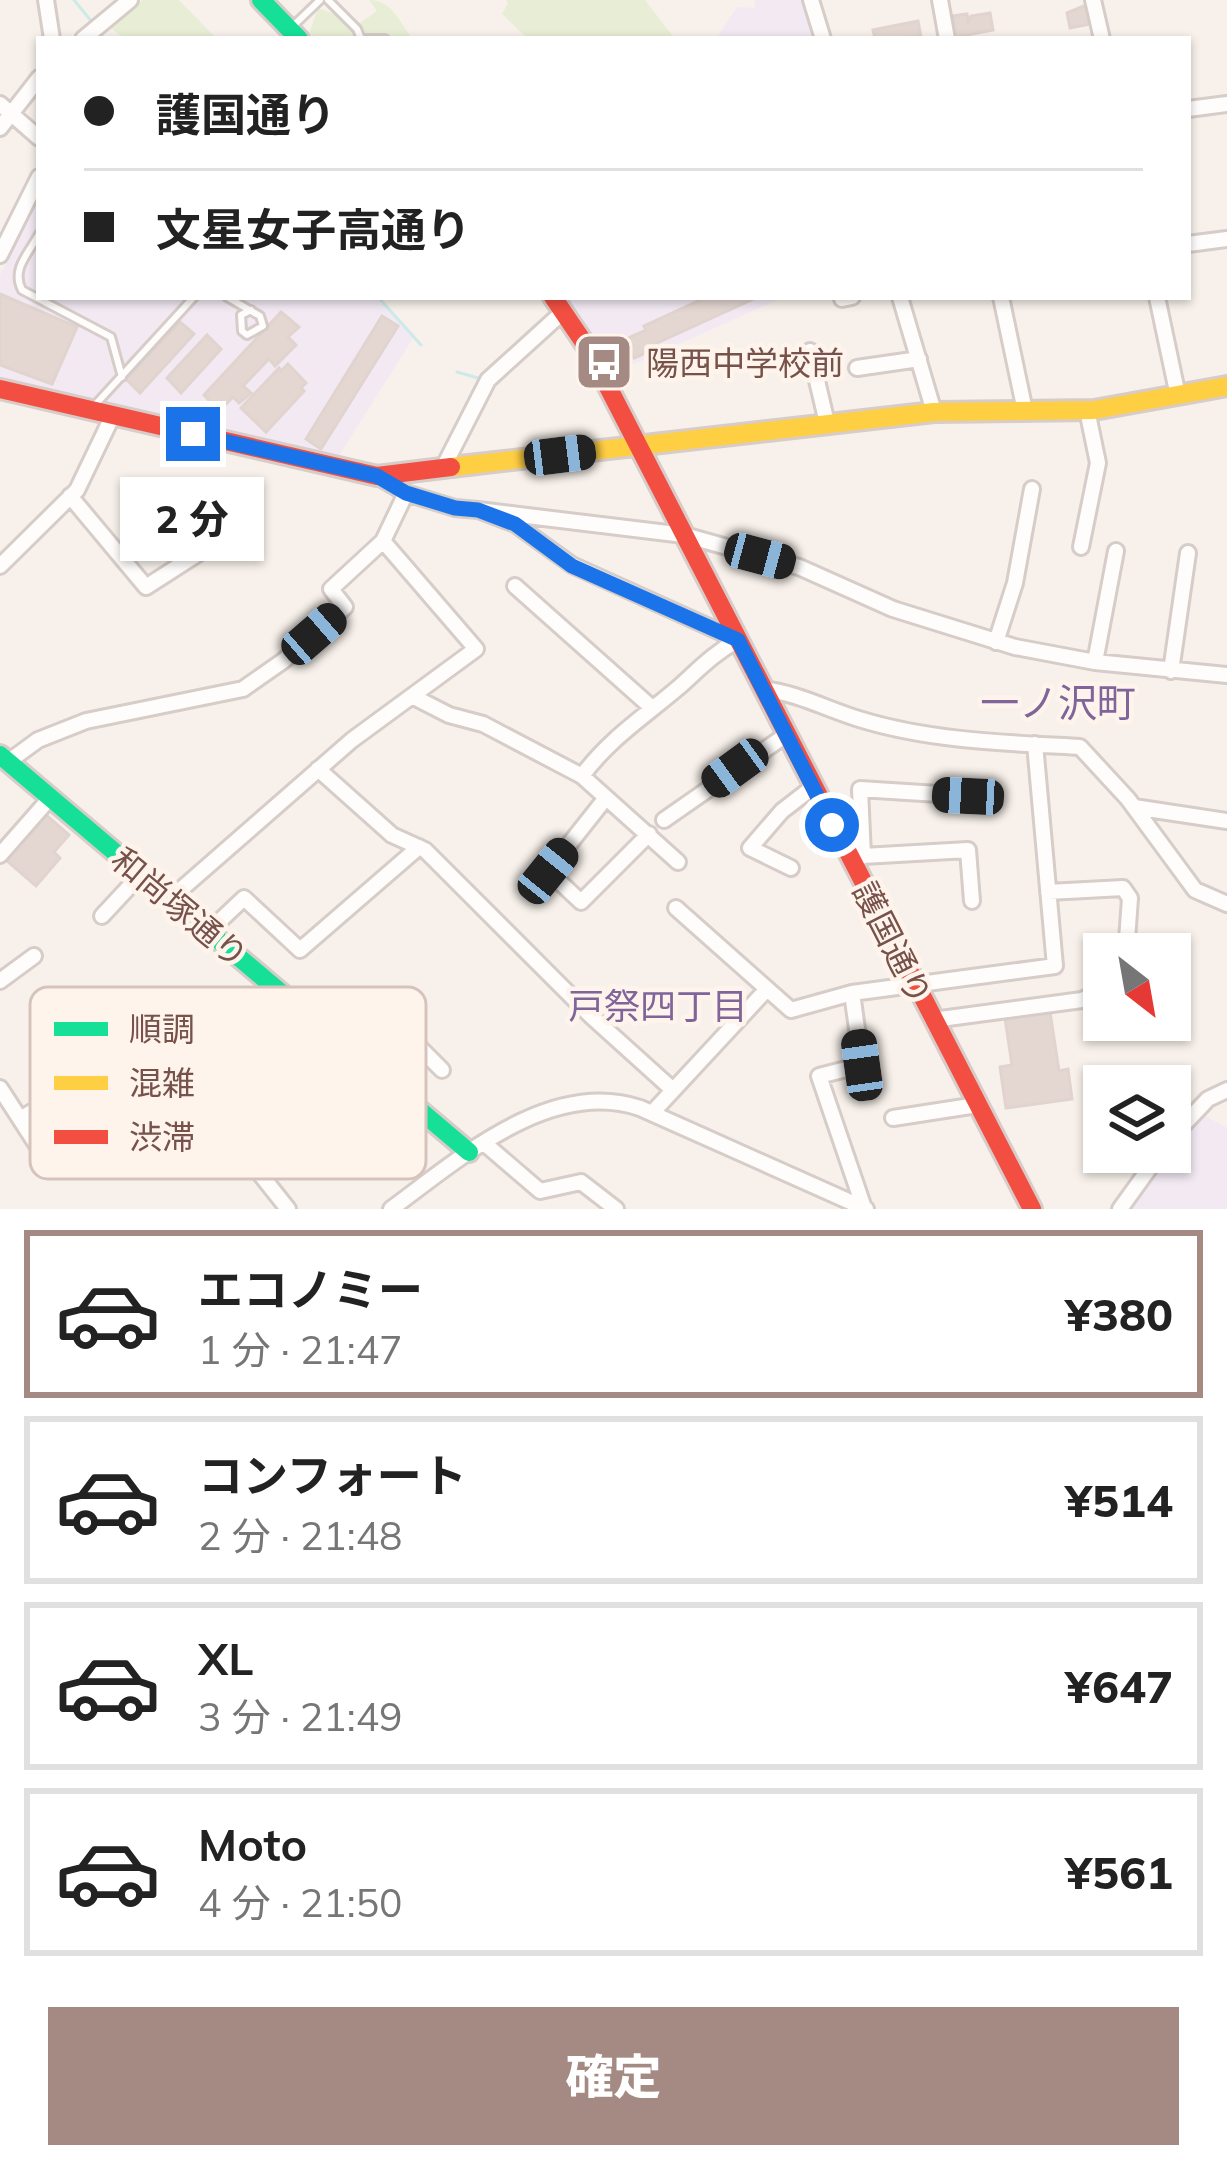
<!DOCTYPE html>
<html lang="ja">
<head>
<meta charset="utf-8">
<style>
	:root { --surface:#fff; --page:#f6f6f6; --text:#222; --muted:#767676; --line:#e0e0e0; --accent:#a48a82 }
	body { margin:0; font-family:Mulish,"Noto Sans JP",sans-serif; background:var(--page); color:var(--text); height:100vh; display:flex; flex-direction:column; font-size:45px; white-space:nowrap }
	* { box-sizing:border-box; margin:0 }
	p { font-size:39px; color:var(--muted) }
	.icon { flex:none; width:66px; height:66px; fill:none; stroke:currentColor; stroke-width:2; stroke-linecap:round; stroke-linejoin:round }
	.map { position:relative; height:1209px; overflow:hidden }
	.panel { display:flex; flex-direction:column; background:var(--surface); flex:1 }
	.panel>* { flex:none }
	.guide { position:absolute; left:36px; top:36px; width:1155px; height:264px; border-radius:0px; box-shadow:0 3px 9px #0004; display:grid; align-content:center; height:264px; padding:0 48px; background:var(--surface) }
	.needle { width:78px; rotate:149deg }
	.buttons { position:absolute; left:1083px; top:933px; display:grid; gap:24px }
	.buttons a { display:grid; place-items:center; width:108px; height:108px; border-radius:0px; background:var(--surface); box-shadow:0 3px 9px #0004; font-size:60px }
	.end { position:absolute; width:54px; height:54px; margin:-27px; border:15px solid #1a73e8; background:#fff; box-shadow:0 0 0 6px #fff }
	.from { border-radius:50% }
	.bubble { position:absolute; height:84px; border-radius:0px; background:var(--surface); box-shadow:0 3px 9px #0004; font-size:39px; font-weight:800; line-height:84px; text-align:center }
	.car { position:absolute; width:36px; height:72px; margin:-36px -18px; border-radius:15px; box-shadow:0 0 9px 3px #0007; background:linear-gradient(#222 24%,#8ab4d8 0 40%,#222 0 76%,#8ab4d8 0 86%,#222 0) }
	.guide b { display:flex; align-items:center; gap:42px; height:114px; font-size:45px }
	.guide b+b { border-top:3px solid var(--line) }
	.guide i { width:30px; height:30px; background:var(--text) }
	ul { padding:21px 0 0; list-style:none }
	li { display:flex; align-items:center; gap:36px; height:168px; margin:0 24px 18px; padding:0 24px; border:6px solid var(--line); border-radius:0px }
	li div { flex:1 }
	li b { display:block; font-size:45px }
	li em { font-style:normal; font-weight:800 }
	li.selected { border-color:var(--accent) }
	li>.icon { width:108px; height:108px; stroke-width:1.5 }
	.action { display:flex; gap:24px; margin-top:auto; padding:24px 48px }
	.action a { flex:1; height:138px; border-radius:0px; background:var(--accent); color:#fff; font-size:48px; font-weight:800; line-height:138px; text-align:center }
	.map>svg:first-child { display:block }
	.education { fill:#f2e9f3 }
	.green { fill:#e8eed5 }
	.lines { fill:none; stroke-linecap:round; stroke-linejoin:round }
	.stream { stroke:#cceae8; stroke-width:3 }
	.building { fill:#e4d7d2; stroke:#e1d3cd; stroke-width:3 }
	.lane-casing { stroke:#d6ccc8; stroke-width:12 }
	.street-casing { stroke:#d6ccc8; stroke-width:20 }
	.fast-casing { stroke:#d7ccc8; stroke-width:24 }
	.slow-casing { stroke:#d7ccc8; stroke-width:24 }
	.jam-casing { stroke:#d7ccc8; stroke-width:24 }
	.lane { stroke:#fefdfc; stroke-width:6 }
	.street { stroke:#fefdfc; stroke-width:14 }
	.fast { stroke:#16e098; stroke-width:18 }
	.slow { stroke:#ffcf43; stroke-width:18 }
	.jam { stroke:#f24e42; stroke-width:18 }
	.route { stroke:#1a73e8; stroke-width:15 }
	.labels { text-anchor:middle; dominant-baseline:central; stroke-width:9; stroke-linejoin:round; paint-order:stroke }
	.poi-label { font-size:33px; fill:#76524a; stroke:#fff4ec; text-anchor:start }
	.street-label { font-size:33px; fill:#76524a; stroke:#fff4ec }
	.neighbourhood-label { font-size:36px; fill:#7f659a; stroke:#fff4ec }
	.quarter-label { font-size:39px; fill:#7f659a; stroke:#fff4ec }
	.key { fill:#fff4ec; stroke:#d6c3bb; stroke-width:3 }
	.key-label { font-size:33px; fill:#76524a }
</style>
</head>
<body>
<div class="map">
<svg width="1227" height="1209" viewBox="0 0 1227 1209">
	<rect width="100%" height="100%" fill="#f8f1eb"/>
	<path class="education" d="M754 0H804L816 39H716L737 7 755 8Z
		M39 194V297H378L415 335 335 462 0 383V275Z
		M567 297H784L612 374Z
		M1202 1114 1227 1128V1209H1126L1175 1140Z"/>
	<path class="green" d="M142 0H179L217 39H125L109 27Z
		M369 0C392 0 399 22 413 39L308 37 318 8 360 23 377 11Z
		M506 0H645L675 39H528L502 14 508 3Z"/>
	<g class="lines">
		<path class="stream" d="M74 0 92 22
			M378 297 421 345
			M457 372 478 378"/>
	</g>
	<path class="building" d="M1086 5 1090 24 1070 28 1067 13Z
		M990 13 993 30 956 37 952 16 967 14 968 22 971 16Z
		M918 21 921 37 875 39 873 30Z
		M0 294 77 327 52 384 0 365Z
		M707 297H758L657 343 659 347 634 358 624 340 646 330 644 326Z
		M281 312 299 327 288 337 296 345 275 366 269 359 243 386 251 393 239 403 233 397 219 411 204 395Z
		M382 316 398 326 321 449 306 439Z
		M180 322 194 334 140 393 126 379Z
		M207 335 221 349 181 393 167 378Z
		M288 364 306 383 301 388 304 391 266 432 241 408 279 368 281 371Z
		M46 815 69 835 54 852 60 858 36 886 6 860Z
		M1050 1012 1059 1071 1068 1069 1072 1099 1006 1108 1000 1067 1012 1065 1005 1018Z"/>
	<g class="lines">
		<g class="lane-casing">
			<path id="lane" d="M328 0 357 29 361 39
				M292 27 320 0
				M365 39H385
				M39 234C29 253 11 269 22 290L111 337 122 377
				M227 297 260 316 263 326 247 335 242 331 241 315 251 310
				M95 405 194 297"/>
		</g>
		<g class="street-casing">
			<path id="street" d="M46 0 52 39
				M811 0 823 39
				M940 0 947 39
				M1093 0 1102 39
				M83 39 130 0
				M0 104 39 138
				M1188 109 1227 104
				M0 128 39 78
				M1188 244 1227 239
				M0 255 39 177
				M900 297 934 412
				M1001 297 1025 411
				M1157 297 1178 396
				M842 299 852 297
				M810 351 827 423
				M857 368 919 359
				M443 468 488 380 564 311
				M377 476 406 493 455 508 478 510 515 524 572 565 738 640
				M70 496 146 587 216 542
				M478 510 684 535 799 567 893 609 1015 647 1095 662 1227 675
				M1081 547 1098 463 1087 410
				M0 566 77 490 113 415
				M515 586 651 707
				M996 642 1015 583 1032 489
				M1095 662 1116 551
				M1171 671 1188 553
				M762 689C798 693 826 709 859 719 930 741 1007 743 1080 747L1128 799 1195 890 1227 904
				M412 696 449 715 483 724 582 776 678 862
				M8 762 38 740 86 721 243 689 283 661 345 607 331 589 383 541
				M318 769 392 835 425 850 591 1016 673 1090
				M582 776C609 739 645 716 679 687 699 669 714 653 738 640
				M605 799 548 871 581 902 649 834
				M1134 807 1227 821
				M664 820 786 735
				M0 855 50 798
				M863 856 968 850 972 901
				M852 863 863 856 860 789 969 796
				M791 868 750 848 782 811 813 787
				M1048 892 1123 888 1130 898 1126 954
				M170 899 352 740 476 649 383 541 406 493
				M676 908 791 1010 852 993 1055 966 1035 744
				M102 916 141 874
				M208 932 244 898 300 950 419 847
				M0 981 34 956
				M852 993 862 1065 819 1076 864 1208
				M933 1020 1082 1000 1104 989
				M1130 1020 1131 1026
				M371 1069 408 1036 442 1070
				M177 1083 301 1010
				M0 1088 44 1156
				M207 1107 288 1209
				M652 1113 767 989
				M893 1118 977 1105
				M20 1119 139 1048
				M1170 1139 1208 1099 1227 1090
				M484 1143 540 1191 581 1182 616 1209
				M391 1209C459 1159 550 1078 640 1108L866 1209
				M1120 1209 1161 1152"/>
		</g>
		<g class="fast-casing">
			<path id="fast" d="M261 0 299 39
				M0 755 469 1152"/>
		</g>
		<g class="slow-casing">
			<path id="slow" d="M451 467 934 412 1094 410 1227 386"/>
		</g>
		<g class="jam-casing">
			<path id="jam" d="M553 297 589 350 1032 1209
				M0 389 377 476 451 467"/>
		</g>
		<use href="#lane" class="lane"/>
		<use href="#street" class="street"/>
		<use href="#fast" class="fast"/>
		<use href="#slow" class="slow"/>
		<use href="#jam" class="jam"/>
	</g>
	<g class="lines">
		<path class="route" d="M193 434 377 476 406 493 455 508 478 510 515 524 572 566 738 640 832 825"/>
	</g>
	<defs>
		<g id="bus-square" transform="scale(3)"><rect x="-9" y="-9" width="18" height="18" rx="4" fill="#a48a82" stroke="#fff4ec"/><path d="M-5-6H5V4H4V6H2V4H-2V6H-4V4H-5ZM-3.5-4V0h7V-4ZM-3.5 1.2v1.5H-2V1.2ZM2 1.2v1.5H3.5V1.2Z" fill="#fff"/></g>
	</defs>
	<g fill-rule="evenodd">
		<use href="#bus-square" x="604" y="362"/>
	</g>
	<g class="labels">
		<g class="poi-label">
			<text x="646" y="362">陽西中学校前</text>
		</g>
		<g class="street-label">
			<text transform="translate(180 907) rotate(40)">和尚塚通り</text>
			<text transform="translate(893 943) rotate(63)">護国通り</text>
		</g>
		<g class="neighbourhood-label">
			<text x="658" y="1005">戸祭四丁目</text>
		</g>
		<g class="quarter-label">
			<text x="1058" y="702">一ノ沢町</text>
		</g>
	</g>
	<rect x="30" y="987" width="396" height="192" rx="18" class="key"/>
	<rect x="54" y="1022" width="54" height="14" fill="#16e098"/>
	<rect x="54" y="1076" width="54" height="14" fill="#ffcf43"/>
	<rect x="54" y="1130" width="54" height="14" fill="#f24e42"/>
	<g class="key-label">
		<text x="129" y="1041">順調</text>
		<text x="129" y="1095">混雑</text>
		<text x="129" y="1149">渋滞</text>
	</g>
</svg>
<div class="buttons">
<a><svg class="needle" viewBox="-14 -14 28 28"><path d="M0-13l5 13h-10z" fill="#e53935"/><path d="M0 13l5-13h-10z" fill="#767676"/></svg></a>
<a><svg class="icon" aria-label="layers" viewBox="0 0 24 24"><path d="M12 4l9 5-9 5-9-5zM3 14l9 5 9-5"/></svg></a>
</div>
<i class="end from" style="left:832px;top:825px"></i>
<i class="end" style="left:193px;top:434px"></i>
<div class="bubble" style="left:120px;top:477px;width:144px">2 分</div>
<i class="car" style="left:560px;top:455px;rotate:83deg"></i>
<i class="car" style="left:760px;top:556px;rotate:105deg"></i>
<i class="car" style="left:314px;top:634px;rotate:49deg"></i>
<i class="car" style="left:735px;top:768px;rotate:234deg"></i>
<i class="car" style="left:968px;top:796px;rotate:273deg"></i>
<i class="car" style="left:548px;top:871px;rotate:39deg"></i>
<i class="car" style="left:862px;top:1065px;rotate:352deg"></i>
<div class="guide">
<b><i class="from"></i>護国通り</b>
<b><i></i>文星女子高通り</b>
</div>
</div>
<section class="panel">
<ul>
<li class="selected"><svg class="icon" aria-label="car" viewBox="0 0 24 24"><path d="M5 17H2v-5l4-1 3-4h7l3 4 3 1v5h-3M9 17h6M6 11h13"/><circle cx="7" cy="17" r="2"/><circle cx="17" cy="17" r="2"/></svg><div><b>エコノミー</b><p>1 分 · 21:47</p></div><em>¥380</em></li>
<li><svg class="icon" aria-label="car" viewBox="0 0 24 24"><path d="M5 17H2v-5l4-1 3-4h7l3 4 3 1v5h-3M9 17h6M6 11h13"/><circle cx="7" cy="17" r="2"/><circle cx="17" cy="17" r="2"/></svg><div><b>コンフォート</b><p>2 分 · 21:48</p></div><em>¥514</em></li>
<li><svg class="icon" aria-label="car" viewBox="0 0 24 24"><path d="M5 17H2v-5l4-1 3-4h7l3 4 3 1v5h-3M9 17h6M6 11h13"/><circle cx="7" cy="17" r="2"/><circle cx="17" cy="17" r="2"/></svg><div><b>XL</b><p>3 分 · 21:49</p></div><em>¥647</em></li>
<li><svg class="icon" aria-label="car" viewBox="0 0 24 24"><path d="M5 17H2v-5l4-1 3-4h7l3 4 3 1v5h-3M9 17h6M6 11h13"/><circle cx="7" cy="17" r="2"/><circle cx="17" cy="17" r="2"/></svg><div><b>Moto</b><p>4 分 · 21:50</p></div><em>¥561</em></li>
</ul>
<div class="action"><a>確定</a></div>
</section>
</body>
</html>
